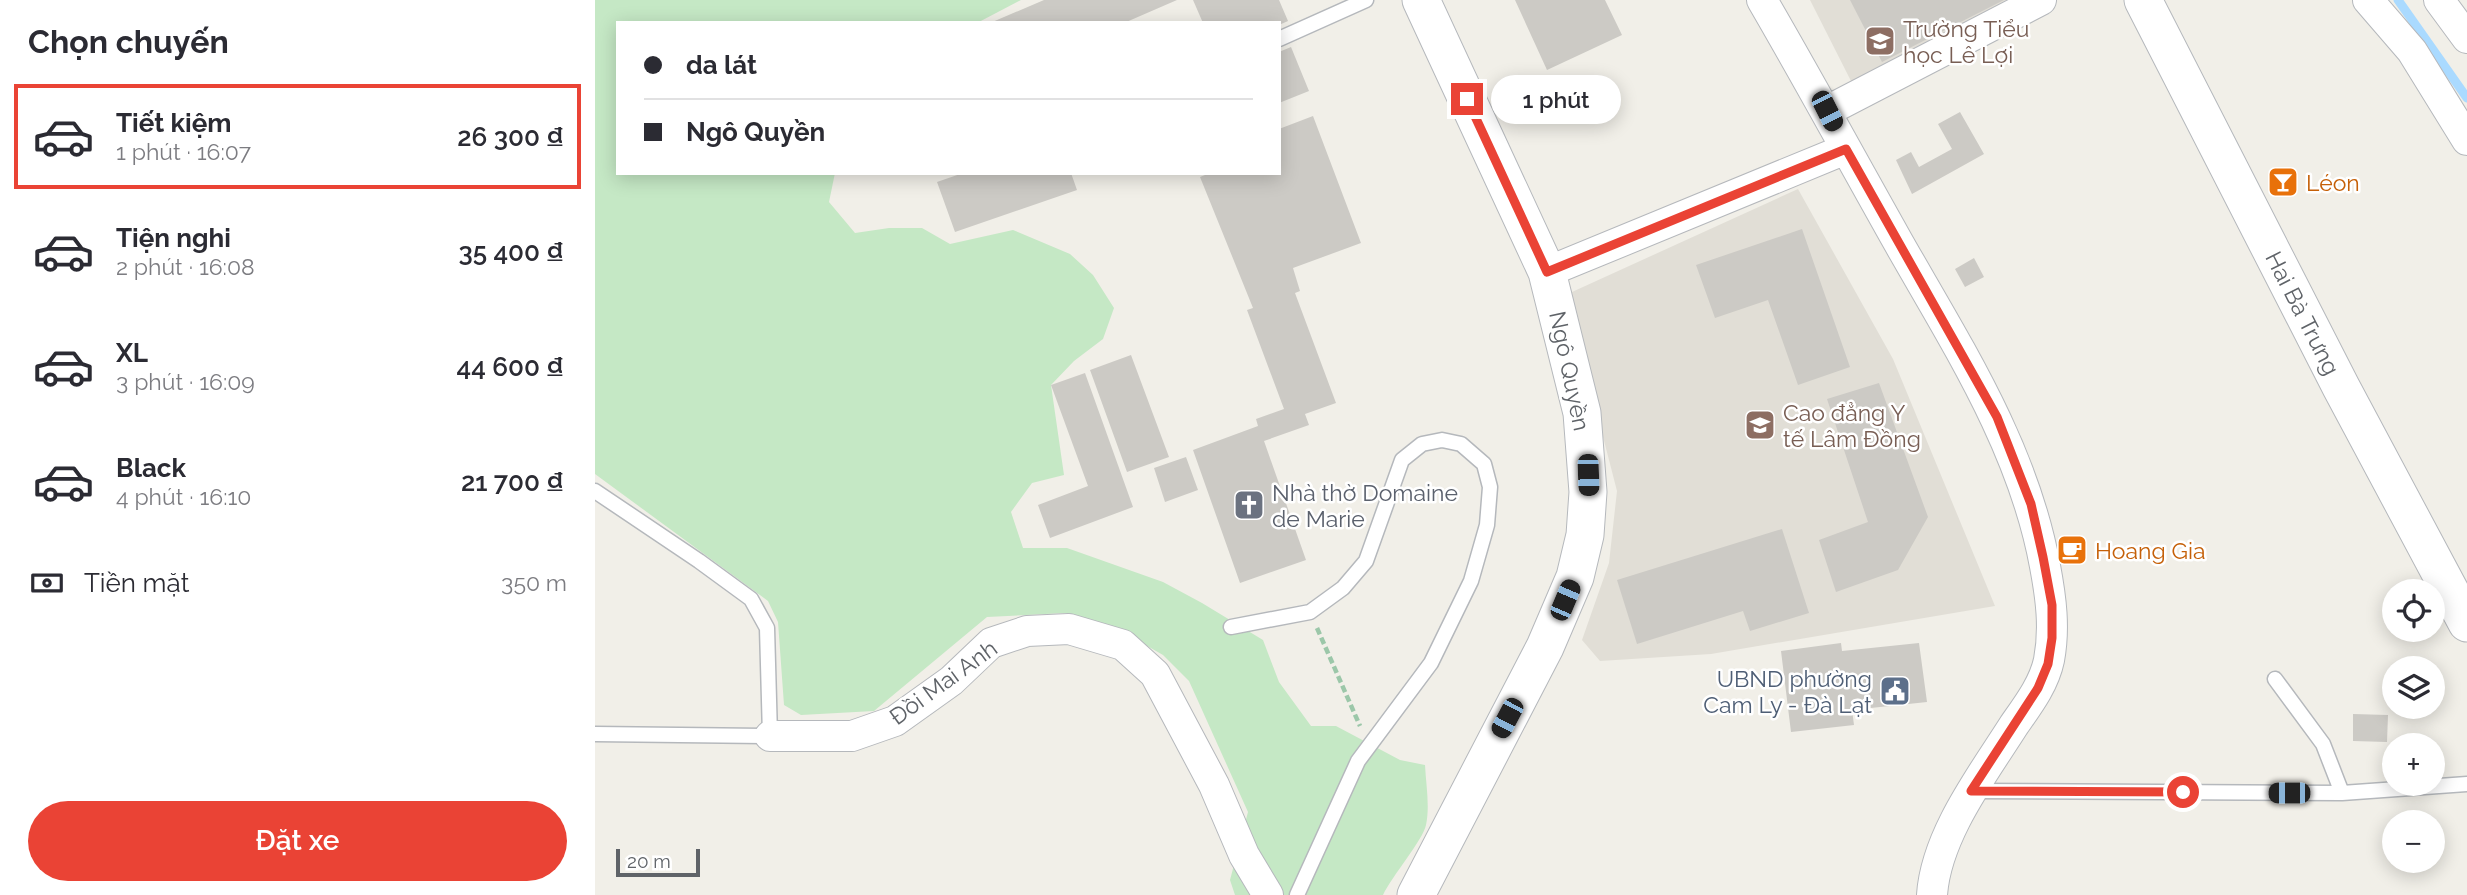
<!DOCTYPE html>
<html lang="vi">
<head>
<meta charset="utf-8">
<style>
	:root { --surface:#fff; --page:#f2f2f3; --text:#2b2b33; --muted:#7c7c81; --line:#e1e1e2; --accent:#ea4335 }
	body { margin:0; font-family:Raleway,sans-serif; background:var(--page); color:var(--text); height:100vh; display:flex; flex-direction:column; font-size:26px; white-space:nowrap }
	* { box-sizing:border-box; margin:0 }
	p { font-size:23px; color:var(--muted) }
	.icon { flex:none; width:38px; height:38px; fill:none; stroke:currentColor; stroke-width:2; stroke-linecap:round; stroke-linejoin:round }
	.map { position:relative; flex:1; overflow:hidden }
	.details { display:flex; flex-direction:column; background:var(--surface); width:595px }
	.details>* { flex:none }
	.guide { position:absolute; left:21px; top:21px; width:665px; height:154px; border-radius:0px; box-shadow:0 4px 18px #0003; display:grid; align-content:center; height:154px; padding:0 28px; background:var(--surface) }
	.controls { position:absolute; left:1787px; top:579px; display:grid; gap:14px }
	.controls a { display:grid; place-items:center; width:63px; height:63px; border-radius:50%; background:var(--surface); box-shadow:0 4px 18px #0003; font-size:35px }
	.scale { position:absolute; left:21px; bottom:18px; width:84px; box-sizing:border-box; padding-left:7px; border:4px solid #5f6368; border-top:0; font-size:19px; line-height:24px; white-space:nowrap; color:#5f6368; -webkit-text-stroke:5px #fff; paint-order:stroke }
	.end { position:absolute; width:32px; height:32px; margin:-16px; border:9px solid #ea4335; background:#fff; box-shadow:0 0 0 4px #fff }
	.from { border-radius:50% }
	.bubble { position:absolute; height:49px; border-radius:24px; background:var(--surface); box-shadow:0 4px 18px #0003; font-size:23px; font-weight:600; line-height:49px; text-align:center }
	.car { position:absolute; width:21px; height:42px; margin:-21px -10px; border-radius:9px; box-shadow:0 0 5px 2px #0007; background:linear-gradient(#222 24%,#8ab4d8 0 40%,#222 0 76%,#8ab4d8 0 86%,#222 0) }
	.guide b { display:flex; align-items:center; gap:24px; height:66px; font-size:26px }
	.guide b+b { border-top:2px solid var(--line) }
	.guide i { width:18px; height:18px; background:var(--text) }
	ul { padding:0; list-style:none }
	li { display:flex; align-items:center; gap:21px; height:105px; margin:0 14px 10px; padding:0 14px; border:4px solid transparent; border-radius:0px }
	li div { flex:1 }
	li b { display:block; font-size:26px }
	li em { font-style:normal; font-weight:600 }
	li.selected { border-color:var(--accent) }
	li>.icon { width:63px; height:63px; stroke-width:1.5 }
	h2 { padding:0 28px; font-size:32px; line-height:84px }
	.pay { display:flex; align-items:center; gap:18px; height:77px; padding:0 28px; font-size:26px }
	.pay p { margin-inline-start:auto }
	.button { display:flex; gap:14px; margin-top:auto; padding:14px 28px }
	.button a { flex:1; height:80px; border-radius:42px; background:var(--accent); color:#fff; font-size:28px; font-weight:600; line-height:80px; text-align:center }
	main { display:flex; flex:1; min-height:0 }
	.map>svg:first-child { display:block }
	.education { fill:#e1ded6 }
	.green { fill:#c5e8c5 }
	.lines { fill:none; stroke-linecap:round; stroke-linejoin:round }
	.stream { stroke:#aadaff; stroke-width:9 }
	.building { fill:#cccac5 }
	.service-casing { stroke:#b5b8bc; stroke-width:17 }
	.minor-casing { stroke:#b5b8bc; stroke-width:32 }
	.tertiary-casing { stroke:#b5b8bc; stroke-width:39 }
	.path { stroke:#9cc7a9; stroke-width:4.5; stroke-dasharray:7 3.5; stroke-linecap:butt }
	.service { stroke:#fff; stroke-width:14 }
	.minor { stroke:#fff; stroke-width:30 }
	.tertiary { stroke:#fff; stroke-width:37 }
	.route { stroke:#ea4335; stroke-width:9 }
	.labels { text-anchor:middle; dominant-baseline:central; stroke-width:5; stroke-linejoin:round; paint-order:stroke }
	.education-label { font-size:23px; fill:#785e54; stroke:#fff; text-anchor:start }
	.food-label { font-size:23px; fill:#c56008; stroke:#fff; text-anchor:start }
	.street-label { font-size:23px; fill:#5f6368; stroke:#fff }
	.worship-label { font-size:23px; fill:#5b616d; stroke:#fff; text-anchor:start }
	.service-label { font-size:23px; fill:#4e5e75; stroke:#fff; text-anchor:end }
</style>
</head>
<body>
<main>
<section class="details">
<h2>Chọn chuyến</h2>
<ul>
<li class="selected"><svg class="icon" aria-label="car" viewBox="0 0 24 24"><path d="M5 17H2v-5l4-1 3-4h7l3 4 3 1v5h-3M9 17h6M6 11h13"/><circle cx="7" cy="17" r="2"/><circle cx="17" cy="17" r="2"/></svg><div><b>Tiết kiệm</b><p>1 phút · 16:07</p></div><em>26 300 ₫</em></li>
<li><svg class="icon" aria-label="car" viewBox="0 0 24 24"><path d="M5 17H2v-5l4-1 3-4h7l3 4 3 1v5h-3M9 17h6M6 11h13"/><circle cx="7" cy="17" r="2"/><circle cx="17" cy="17" r="2"/></svg><div><b>Tiện nghi</b><p>2 phút · 16:08</p></div><em>35 400 ₫</em></li>
<li><svg class="icon" aria-label="car" viewBox="0 0 24 24"><path d="M5 17H2v-5l4-1 3-4h7l3 4 3 1v5h-3M9 17h6M6 11h13"/><circle cx="7" cy="17" r="2"/><circle cx="17" cy="17" r="2"/></svg><div><b>XL</b><p>3 phút · 16:09</p></div><em>44 600 ₫</em></li>
<li><svg class="icon" aria-label="car" viewBox="0 0 24 24"><path d="M5 17H2v-5l4-1 3-4h7l3 4 3 1v5h-3M9 17h6M6 11h13"/><circle cx="7" cy="17" r="2"/><circle cx="17" cy="17" r="2"/></svg><div><b>Black</b><p>4 phút · 16:10</p></div><em>21 700 ₫</em></li>
</ul>
<div class="pay"><svg class="icon" aria-label="cash" viewBox="0 0 24 24"><path d="M3 7h18v10H3z"/><circle cx="12" cy="12" r="2"/></svg>Tiền mặt<p>350 m</p></div>
<div class="button"><a>Đặt xe</a></div>
</section>
<div class="map">
<svg width="1872" height="895" viewBox="0 0 1872 895">
	<rect width="100%" height="100%" fill="#f1efe8"/>
	<path class="education" d="M1215 0H1412L1257 83Z
		M1203 189 1298 359 1400 606 1116 654 1005 661 987 640 1014 563 1022 491 981 332 977 292Z"/>
	<path class="green" d="M0 0H426L382 23H23V173H240L234 202 260 233 294 228H327L355 244 418 230 475 254 498 275 519 308 508 339 479 361 456 385 469 475 437 483 416 512 428 548H472L568 582 607 603 668 640 684 682 716 726H741L805 760 830 765C831 785 835 806 831 825 828 840 797 876 788 895H640L635 880 653 812 594 681 568 655 519 627 470 613 392 617 279 711 206 715 189 705 183 622 173 601 0 474Z"/>
	<g class="lines">
		<path class="stream" d="M1803 0 1872 98"/>
	</g>
	<path class="building" d="M449 0H582L529 23H395Z
		M598 0H684L693 21 684 25V23H608Z
		M920 0H1010L1027 35 952 70Z
		M1255 0H1409L1287 62Z
		M696 47 714 91 684 103V52Z
		M1365 112 1389 154 1317 194 1301 160 1316 152 1324 167 1357 149 1343 124Z
		M718 116 766 243 698 268 705 291 700 293 741 403 710 414 714 425 669 441 711 560 645 583 598 450 663 426 661 419 689 409 652 310 658 308 605 177 615 173H684V129Z
		M368 173H476L482 190 360 232 342 182Z
		M1207 229 1255 367 1203 385 1173 300 1120 318 1101 265Z
		M1379 258 1389 277 1370 287 1360 269Z
		M536 355 574 457 532 472 495 370Z
		M490 373 538 507 455 538 443 505 493 486 456 385Z
		M1284 383 1333 517 1303 570 1241 592 1224 540 1273 522 1232 399Z
		M591 457 603 490 570 502 559 468Z
		M1187 529 1214 613 1155 631 1148 611 1042 644 1022 580Z
		M1246 643 1247 651 1324 643 1332 702 1257 710 1259 725 1196 732 1186 651Z
		M1758 714 1793 715 1792 742 1758 741Z"/>
	<g class="lines">
		<g class="service-casing">
			<path id="service" d="M684 39 771 0
				M0 491 104 561 156 599 172 628 175 736 0 734
				M636 627 715 612 748 588 771 561 807 460 827 444 847 440 866 444 889 464 895 487 892 525 876 581 836 663 763 761 702 895
				M1680 679 1728 744 1747 793
				M1378 791 1747 793 1872 784"/>
		</g>
		<g class="minor-casing">
			<path id="minor" d="M1167 0C1213 79 1257 160 1302 240 1361 344 1428 446 1450 566 1456 598 1460 628 1454 660 1449 684 1433 705 1419 725 1388 774 1341 835 1337 895
				M1773 0 1817 51 1872 140
				M1844 0 1872 38
				M1232 111 1446 0
				M952 272 1251 149
				M175 736H257L300 721 356 681 396 643 432 631 474 629 528 645 560 674 619 785 649 855 673 895"/>
		</g>
		<g class="tertiary-casing">
			<path id="tertiary" d="M1548 0 1746 387 1872 623
				M821 895 950 647 980 577 990 535 993 492 987 413 952 272 826 0"/>
		</g>
		<path class="path" d="M722 628 765 726"/>
		<use href="#service" class="service"/>
		<use href="#minor" class="minor"/>
		<use href="#tertiary" class="tertiary"/>
	</g>
	<g class="lines">
		<path class="route" d="M872 99 952 272 1251 149 1402 417 1436 504 1448 557 1457 605V638L1453 664 1443 688 1376 791 1588 792"/>
	</g>
	<defs>
		<g id="school-square" transform="scale(1.575)"><rect x="-9" y="-9" width="18" height="18" rx="4" fill="#8d6e63" stroke="#fff"/><path d="M0-5L7-2L0 1L-7-2ZM-4 1L0 2.5L4 1V4Q0 6-4 4Z" fill="#fff"/></g>
		<g id="bar-square" transform="scale(1.575)"><rect x="-9" y="-9" width="18" height="18" rx="4" fill="#e8710a" stroke="#fff"/><path d="M-6-5H6L.8 .8V4.5H3.5V6h-7V4.5H-.8V.8Z" fill="#fff"/></g>
		<g id="university-square" transform="scale(1.575)"><rect x="-9" y="-9" width="18" height="18" rx="4" fill="#8d6e63" stroke="#fff"/><path d="M0-5L7-2L0 1L-7-2ZM-4 1L0 2.5L4 1V4Q0 6-4 4Z" fill="#fff"/></g>
		<g id="church-square" transform="scale(1.575)"><rect x="-9" y="-9" width="18" height="18" rx="4" fill="#6b7280" stroke="#fff"/><path d="M-1.2-6h2.4v3.5h3.3v2.4h-3.3V6h-2.4V-.1h-3.3v-2.4h3.3Z" fill="#fff"/></g>
		<g id="cafe-square" transform="scale(1.575)"><rect x="-9" y="-9" width="18" height="18" rx="4" fill="#e8710a" stroke="#fff"/><path d="M-5.5-4.5H6V0H3Q3 3.5 0 3.5H-2.5Q-5.5 3.5-5.5 0ZM3-3.2v2h1.7v-2ZM-6 4.5H4V6H-6Z" fill="#fff"/></g>
		<g id="civic-square" transform="scale(1.575)"><rect x="-9" y="-9" width="18" height="18" rx="4" fill="#5c6f8a" stroke="#fff"/><path d="M-.6-6.5H3V-4.5H.6V-3L4-1V1h2V6H-6V1h2V-1L-.6-3ZM-1.2 2.5V6h2.4V2.5Z" fill="#fff"/></g>
	</defs>
	<g fill-rule="evenodd">
		<use href="#school-square" x="1285" y="41"/>
		<use href="#bar-square" x="1688" y="182"/>
		<use href="#university-square" x="1165" y="425"/>
		<use href="#church-square" x="654" y="505"/>
		<use href="#cafe-square" x="1477" y="550"/>
		<use href="#civic-square" x="1300" y="691"/>
	</g>
	<g class="labels">
		<g class="education-label">
			<text x="1308" y="28">Trường Tiểu<tspan x="1308" dy="26">học Lê Lợi</tspan></text>
			<text x="1188" y="412">Cao đẳng Y<tspan x="1188" dy="26">tế Lâm Đồng</tspan></text>
		</g>
		<g class="food-label">
			<text x="1711" y="182">Léon</text>
			<text x="1500" y="550">Hoang Gia</text>
		</g>
		<g class="street-label">
			<text transform="translate(1708 313) rotate(63)">Hai Bà Trưng</text>
			<text transform="translate(975 371) rotate(78)">Ngô Quyền</text>
			<text transform="translate(348 682) rotate(-36)">Đồi Mai Anh</text>
		</g>
		<g class="worship-label">
			<text x="677" y="492">Nhà thờ Domaine<tspan x="677" dy="26">de Marie</tspan></text>
		</g>
		<g class="service-label">
			<text x="1277" y="678">UBND phường<tspan x="1277" dy="26">Cam Ly - Đà Lạt</tspan></text>
		</g>
	</g>
</svg>
<div class="controls">
<a><svg class="icon" aria-label="locate" viewBox="0 0 24 24"><circle cx="12" cy="12" r="6"/><path d="M12 2v4M12 18v4M2 12h4M18 12h4"/></svg></a>
<a><svg class="icon" aria-label="layers" viewBox="0 0 24 24"><path d="M12 4l9 5-9 5-9-5zM3 14l9 5 9-5"/></svg></a>
<a>+</a>
<a>−</a>
</div>
<div class="scale">20 m</div>
<i class="end from" style="left:1588px;top:792px"></i>
<i class="end" style="left:872px;top:99px"></i>
<div class="bubble" style="left:896px;top:75px;width:130px">1 phút</div>
<i class="car" style="left:1232px;top:111px;rotate:153deg"></i>
<i class="car" style="left:993px;top:475px;rotate:178deg"></i>
<i class="car" style="left:970px;top:600px;rotate:23deg"></i>
<i class="car" style="left:912px;top:718px;rotate:208deg"></i>
<i class="car" style="left:1694px;top:793px;rotate:270deg"></i>
<div class="guide">
<b><i class="from"></i>da lát</b>
<b><i></i>Ngô Quyền</b>
</div>
</div>
</main>
</body>
</html>
